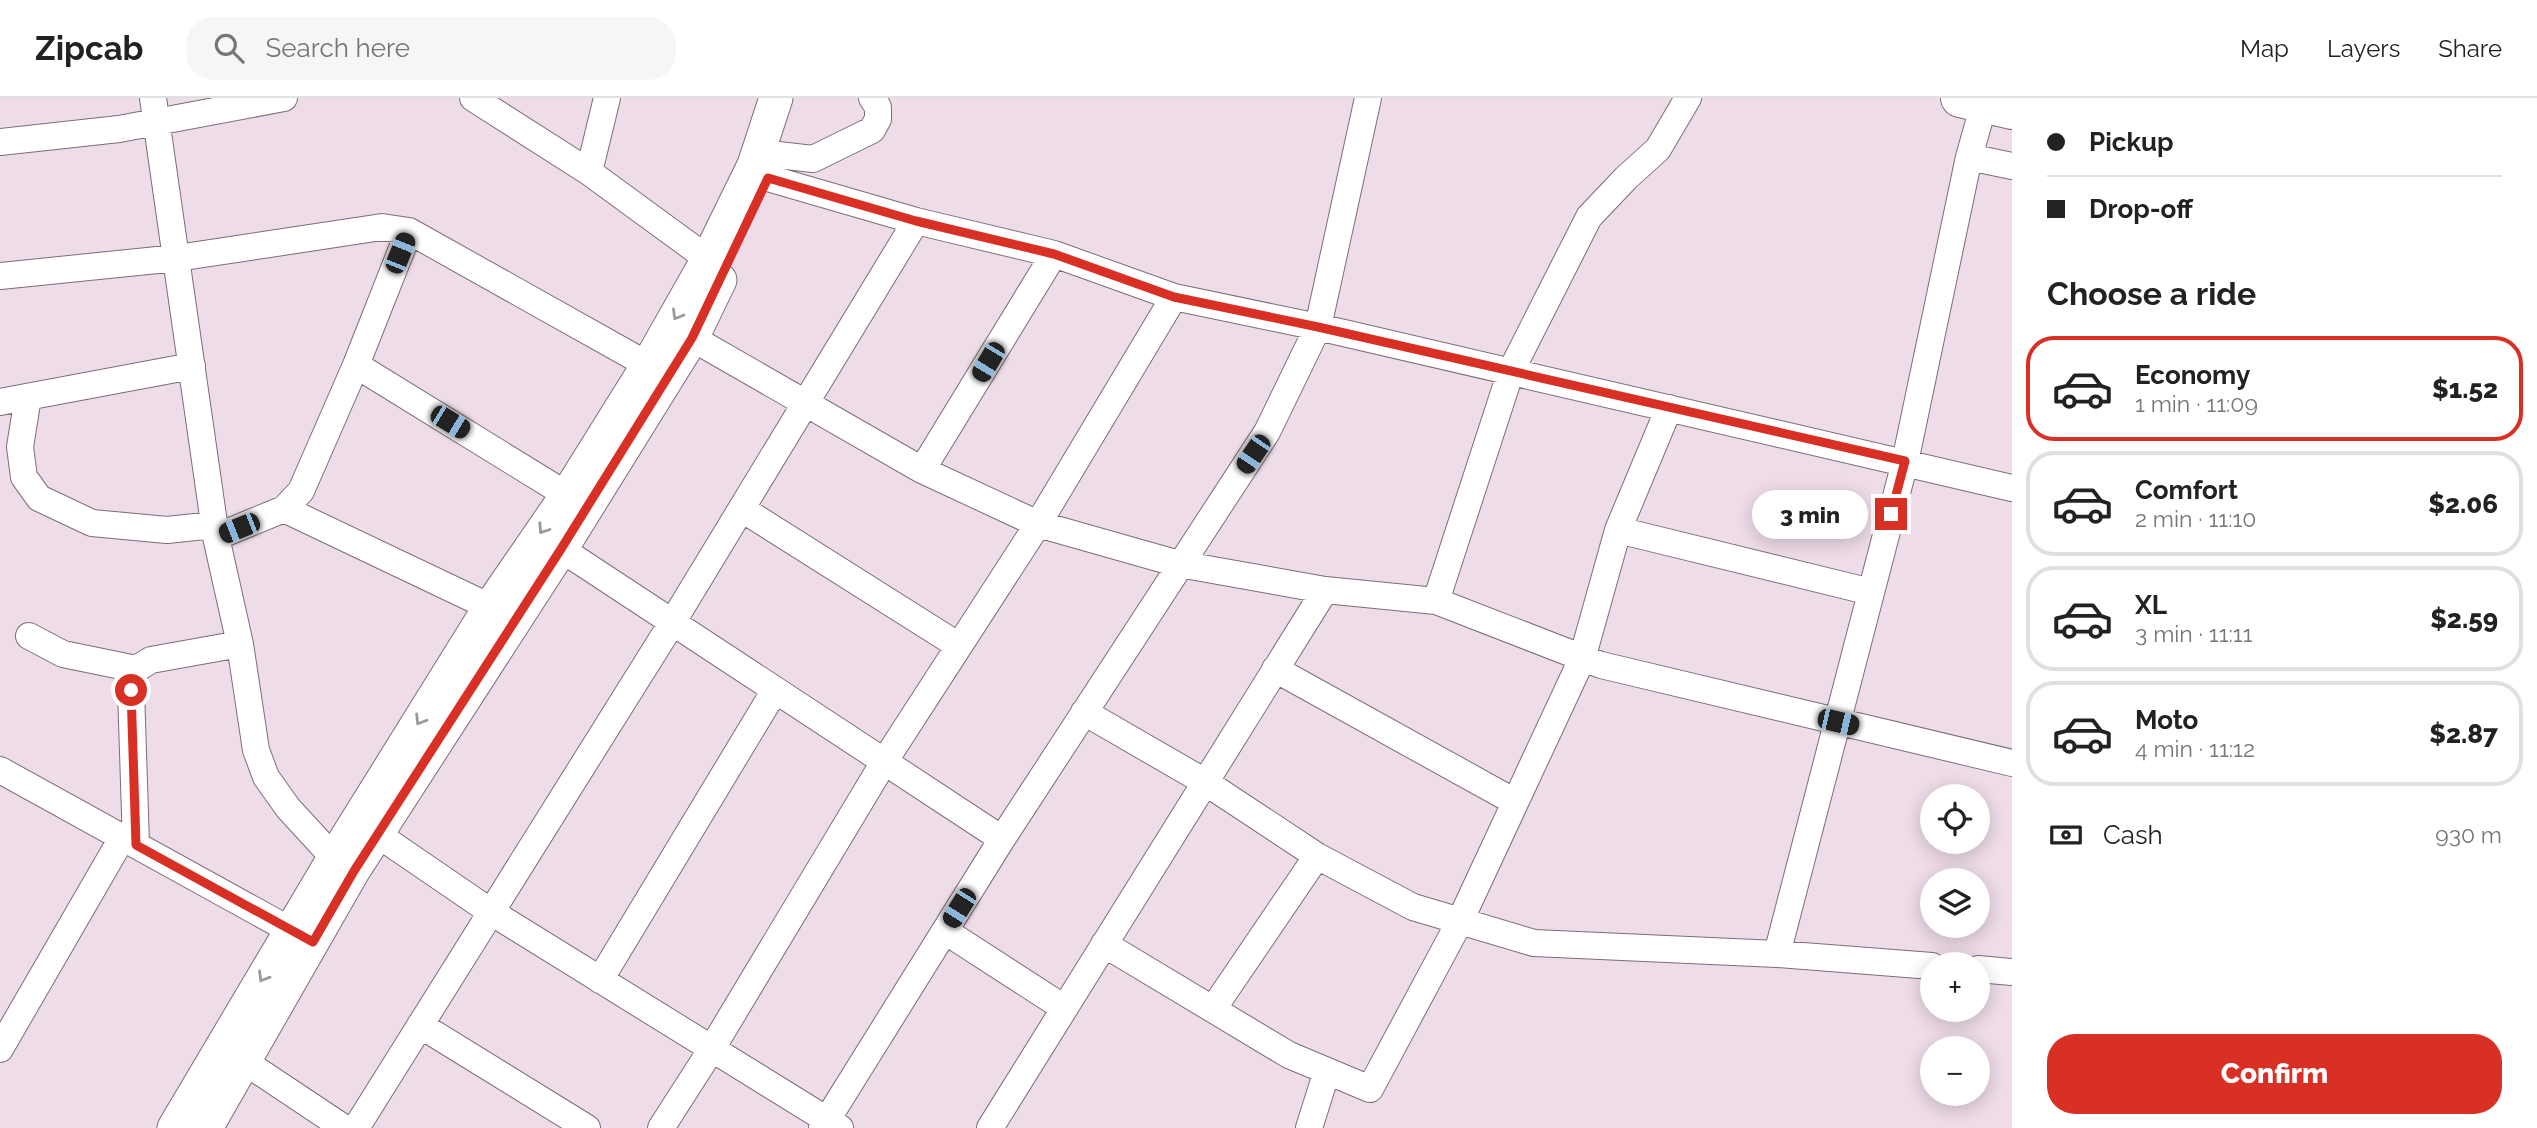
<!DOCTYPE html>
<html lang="en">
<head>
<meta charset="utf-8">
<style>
	:root { --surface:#fff; --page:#f6f6f6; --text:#222; --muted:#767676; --line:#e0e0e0; --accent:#d93025 }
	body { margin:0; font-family:Raleway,sans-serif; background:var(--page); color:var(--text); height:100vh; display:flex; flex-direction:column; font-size:26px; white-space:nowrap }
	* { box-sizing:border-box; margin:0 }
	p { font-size:23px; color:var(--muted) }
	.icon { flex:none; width:38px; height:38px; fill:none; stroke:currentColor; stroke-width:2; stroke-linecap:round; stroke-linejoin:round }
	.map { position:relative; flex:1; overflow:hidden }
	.side { display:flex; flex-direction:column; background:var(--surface); width:525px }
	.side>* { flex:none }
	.banner { display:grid; align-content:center; height:154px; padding:0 35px; background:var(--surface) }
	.tools { position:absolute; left:1920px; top:686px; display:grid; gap:14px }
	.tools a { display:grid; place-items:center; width:70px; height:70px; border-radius:50%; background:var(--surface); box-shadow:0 4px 18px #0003; font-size:35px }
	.end { position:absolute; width:32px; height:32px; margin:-16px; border:9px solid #d93025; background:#fff; box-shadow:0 0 0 4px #fff }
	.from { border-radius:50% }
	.bubble { position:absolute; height:49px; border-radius:24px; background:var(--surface); box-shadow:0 4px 18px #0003; font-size:23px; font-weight:800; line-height:49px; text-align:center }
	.car { position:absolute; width:21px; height:42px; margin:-21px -10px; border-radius:9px; box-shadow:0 0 5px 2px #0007; background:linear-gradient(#222 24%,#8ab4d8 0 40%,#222 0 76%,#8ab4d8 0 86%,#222 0) }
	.banner b { display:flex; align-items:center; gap:24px; height:66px; font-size:26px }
	.banner b+b { border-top:2px solid var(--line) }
	.banner i { width:18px; height:18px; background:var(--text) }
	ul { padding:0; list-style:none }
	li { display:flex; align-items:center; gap:21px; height:105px; margin:0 14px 10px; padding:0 21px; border:4px solid var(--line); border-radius:28px }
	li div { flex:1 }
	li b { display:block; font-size:26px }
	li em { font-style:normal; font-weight:800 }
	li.active { border-color:var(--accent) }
	li>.icon { width:63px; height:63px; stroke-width:1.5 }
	h2 { padding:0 35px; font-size:32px; line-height:84px }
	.pay { display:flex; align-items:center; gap:18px; height:77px; padding:0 35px; font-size:26px }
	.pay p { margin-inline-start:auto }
	.button { display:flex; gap:14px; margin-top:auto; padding:14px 35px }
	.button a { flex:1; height:80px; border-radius:28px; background:var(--accent); color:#fff; font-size:28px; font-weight:800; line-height:80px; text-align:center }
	header { display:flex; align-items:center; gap:42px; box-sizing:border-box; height:98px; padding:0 35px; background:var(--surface); border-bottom:2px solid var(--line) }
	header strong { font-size:33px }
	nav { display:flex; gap:38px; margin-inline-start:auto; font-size:24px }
	.search { width:490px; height:63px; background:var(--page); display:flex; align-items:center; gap:18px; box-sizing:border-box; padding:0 24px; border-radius:28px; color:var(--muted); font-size:26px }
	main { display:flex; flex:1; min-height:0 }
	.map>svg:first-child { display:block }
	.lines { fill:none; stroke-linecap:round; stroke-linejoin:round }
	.minor-casing { stroke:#7d6d78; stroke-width:28 }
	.major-casing { stroke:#7d6d78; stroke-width:35 }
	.highway-casing { stroke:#7d6d78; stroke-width:40 }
	.minor { stroke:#fff; stroke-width:26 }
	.major { stroke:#fff; stroke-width:33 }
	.highway { stroke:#fff; stroke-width:38 }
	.oneway { stroke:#9c999b }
	.route { stroke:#d93025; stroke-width:9 }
</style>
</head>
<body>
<header>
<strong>Zipcab</strong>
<div class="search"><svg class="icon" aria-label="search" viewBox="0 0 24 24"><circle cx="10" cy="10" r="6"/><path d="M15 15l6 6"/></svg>Search here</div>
<nav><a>Map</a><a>Layers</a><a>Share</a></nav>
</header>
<main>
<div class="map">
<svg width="2012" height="1030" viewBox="0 0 2012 1030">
	<rect width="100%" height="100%" fill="#eedce8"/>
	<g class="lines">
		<g class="minor-casing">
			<path id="minor" d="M153 0 216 439 240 546 256 652 266 679 288 710 334 760
				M473 0 589 74 708 161
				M0 44 119 31 284 0
				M778 57 813 61 872 32 878 21V9L872 0
				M1969 59 2012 68
				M589 74 607 0
				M768 80 916 123 1054 156 1174 199 1318 229 2012 390
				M0 178 177 160 382 129 409 133 648 267
				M692 240 922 372 1038 426 1179 466 1325 492 1436 503 1601 567 2012 665
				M356 267 567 397
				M28 299 20 349 24 379 39 400 92 425 167 432 214 427
				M0 304 192 268
				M922 372 1054 156
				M284 411 490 509
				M742 411 959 548
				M1618 432 1871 494
				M216 439 284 411 301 393 356 267 409 133
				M561 451 1002 741
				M1436 503 1511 273 1589 119 1626 80 1658 51 1688 0
				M29 538 63 556 136 571
				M1275 571 1515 704
				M1084 614 1205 684 1317 758 1413 809 1534 845 1777 856 1932 868
				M0 672 308 842
				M377 736 491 814 840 1030
				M136 747 131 592 136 571 151 562 240 546
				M945 833 1064 910
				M1104 846 1289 957 1370 991 1460 823 1582 561 1618 432 1669 310
				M1777 856 1905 364 1969 59 1984 6
				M1978 871 2012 874
				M600 882 775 592
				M1213 911 1317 758
				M420 927 587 1030
				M0 951 122 740
				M245 964 344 1030
				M356 1030 672 525 916 123
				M661 1030 711 952 884 664 1038 426 1174 199
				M822 1030 1002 741 1267 334 1318 229 1368 0
				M990 1030 1325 492
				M1309 1030 1327 973"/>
		</g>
		<g class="major-casing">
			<path id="major" d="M174 1030 334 760 490 509 567 397 648 267 708 161 754 67 776 0
				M206 1030 353 773 561 451 692 240 720 182"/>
		</g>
		<g class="highway-casing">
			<path id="highway" d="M1960 0 2012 12"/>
		</g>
		<use href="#minor" class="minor"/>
		<use href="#major" class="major"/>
		<use href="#highway" class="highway"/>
	</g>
	<defs><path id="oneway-chevron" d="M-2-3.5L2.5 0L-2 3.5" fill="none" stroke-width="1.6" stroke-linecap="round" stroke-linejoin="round" transform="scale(1.75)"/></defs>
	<g class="oneway">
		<use href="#oneway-chevron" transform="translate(677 217) rotate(120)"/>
		<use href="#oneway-chevron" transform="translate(543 431) rotate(124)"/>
		<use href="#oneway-chevron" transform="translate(420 622) rotate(122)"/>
		<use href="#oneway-chevron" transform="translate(263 879) rotate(121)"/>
	</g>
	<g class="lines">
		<path class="route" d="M131 592 136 747 313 844 354 773 561 451 692 240 768 80 916 123 1054 156 1174 199 1318 229 1905 363 1891 416"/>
	</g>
</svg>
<div class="tools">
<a><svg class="icon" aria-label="locate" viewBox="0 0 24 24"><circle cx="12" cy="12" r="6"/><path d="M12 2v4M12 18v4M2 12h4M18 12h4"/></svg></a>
<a><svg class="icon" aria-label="layers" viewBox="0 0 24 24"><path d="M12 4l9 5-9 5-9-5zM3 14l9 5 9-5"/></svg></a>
<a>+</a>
<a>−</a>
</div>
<i class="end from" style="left:131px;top:592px"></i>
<i class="end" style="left:1891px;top:416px"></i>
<div class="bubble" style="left:1752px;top:392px;width:116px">3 min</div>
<i class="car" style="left:400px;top:155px;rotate:22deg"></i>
<i class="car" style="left:988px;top:264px;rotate:211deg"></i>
<i class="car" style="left:450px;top:324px;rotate:121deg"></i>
<i class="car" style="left:1253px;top:356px;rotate:214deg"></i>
<i class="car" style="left:239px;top:430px;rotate:248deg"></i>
<i class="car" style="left:1838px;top:624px;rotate:103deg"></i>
<i class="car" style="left:959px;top:810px;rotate:212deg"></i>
</div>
<section class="side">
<div class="banner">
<b><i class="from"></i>Pickup</b>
<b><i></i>Drop-off</b>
</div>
<h2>Choose a ride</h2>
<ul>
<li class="active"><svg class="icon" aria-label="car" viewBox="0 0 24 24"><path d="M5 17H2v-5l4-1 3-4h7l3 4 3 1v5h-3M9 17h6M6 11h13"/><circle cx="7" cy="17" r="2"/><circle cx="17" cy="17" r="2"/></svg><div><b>Economy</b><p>1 min · 11:09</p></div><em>$1.52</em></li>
<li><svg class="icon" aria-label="car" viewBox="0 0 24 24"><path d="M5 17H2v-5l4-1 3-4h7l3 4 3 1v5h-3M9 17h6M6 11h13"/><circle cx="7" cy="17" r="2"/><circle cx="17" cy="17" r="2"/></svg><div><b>Comfort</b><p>2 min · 11:10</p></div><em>$2.06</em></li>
<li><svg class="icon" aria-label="car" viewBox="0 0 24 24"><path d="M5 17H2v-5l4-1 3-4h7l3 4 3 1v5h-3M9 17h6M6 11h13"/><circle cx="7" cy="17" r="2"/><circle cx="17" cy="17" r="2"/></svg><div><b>XL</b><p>3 min · 11:11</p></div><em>$2.59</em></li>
<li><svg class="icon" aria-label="car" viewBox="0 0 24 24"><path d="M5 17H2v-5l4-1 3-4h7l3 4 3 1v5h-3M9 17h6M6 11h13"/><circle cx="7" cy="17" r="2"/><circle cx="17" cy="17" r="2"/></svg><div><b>Moto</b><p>4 min · 11:12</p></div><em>$2.87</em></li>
</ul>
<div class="pay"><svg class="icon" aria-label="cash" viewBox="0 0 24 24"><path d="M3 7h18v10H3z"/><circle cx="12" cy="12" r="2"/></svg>Cash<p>930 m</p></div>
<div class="button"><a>Confirm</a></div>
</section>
</main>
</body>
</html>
